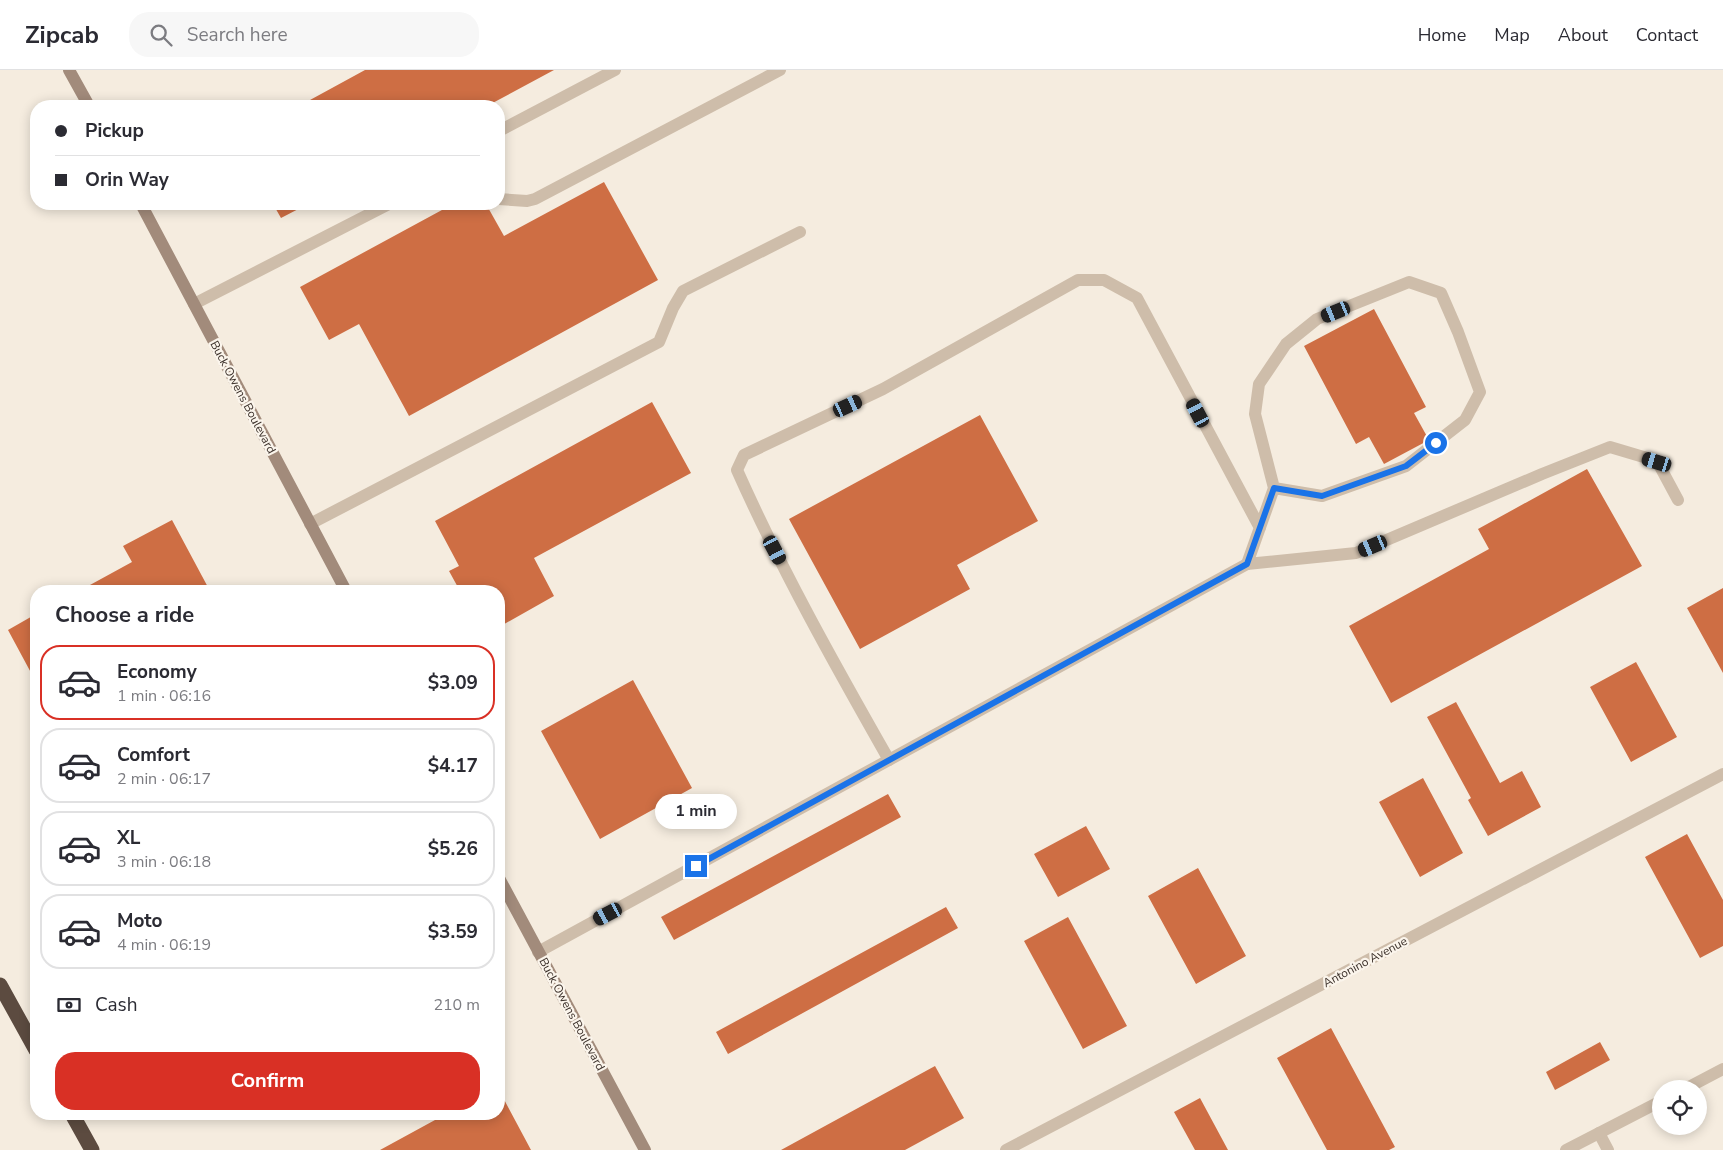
<!DOCTYPE html>
<html lang="en">
<head>
<meta charset="utf-8">
<style>
	:root { --surface:#fff; --page:#f7f7f7; --text:#2b2b33; --muted:#7c7c81; --line:#e1e1e2; --accent:#d93025 }
	body { margin:0; font-family:"Nunito Sans",sans-serif; background:var(--page); color:var(--text); height:100vh; display:flex; flex-direction:column; font-size:19px; white-space:nowrap }
	* { box-sizing:border-box; margin:0 }
	p { font-size:16px; color:var(--muted) }
	.icon { flex:none; width:28px; height:28px; fill:none; stroke:currentColor; stroke-width:2; stroke-linecap:round; stroke-linejoin:round }
	.map { position:relative; flex:1; overflow:hidden }
	.panel { position:absolute; left:30px; top:515px; width:475px; height:535px; display:flex; flex-direction:column; background:var(--surface); border-radius:20px; box-shadow:0 2px 12px #0003 }
	.panel>* { flex:none }
	.guide { position:absolute; left:30px; top:30px; width:475px; height:110px; border-radius:20px; box-shadow:0 2px 12px #0003; display:grid; align-content:center; height:110px; padding:0 25px; background:var(--surface) }
	.buttons { position:absolute; left:1652px; top:1010px; display:grid; gap:10px }
	.buttons a { display:grid; place-items:center; width:55px; height:55px; border-radius:50%; background:var(--surface); box-shadow:0 2px 12px #0003; font-size:25px }
	.end { position:absolute; width:22px; height:22px; margin:-11px; border:6px solid #1a73e8; background:#fff; box-shadow:0 0 0 2px #fff }
	.from { border-radius:50% }
	.bubble { position:absolute; height:35px; border-radius:18px; background:var(--surface); box-shadow:0 2px 12px #0003; font-size:16px; font-weight:700; line-height:35px; text-align:center }
	.car { position:absolute; width:15px; height:30px; margin:-15px -8px; border-radius:6px; box-shadow:0 0 4px 1px #0007; background:linear-gradient(#222 24%,#8ab4d8 0 40%,#222 0 76%,#8ab4d8 0 86%,#222 0) }
	.guide b { display:flex; align-items:center; gap:18px; height:48px; font-size:19px }
	.guide b+b { border-top:1px solid var(--line) }
	.guide i { width:12px; height:12px; background:var(--text) }
	ul { padding:0; list-style:none }
	li { display:flex; align-items:center; gap:15px; height:75px; margin:0 10px 8px; padding:0 15px; border:2px solid var(--line); border-radius:20px }
	li div { flex:1 }
	li b { display:block; font-size:19px }
	li em { font-style:normal; font-weight:700 }
	li.active { border-color:var(--accent) }
	li>.icon { width:45px; height:45px; stroke-width:1.5 }
	h2 { padding:0 25px; font-size:22px; line-height:60px }
	.pay { display:flex; align-items:center; gap:12px; height:55px; padding:0 25px; font-size:19px }
	.pay p { margin-inline-start:auto }
	.action { display:flex; gap:10px; margin-top:auto; padding:10px 25px }
	.action a { flex:1; height:58px; border-radius:20px; background:var(--accent); color:#fff; font-size:20px; font-weight:700; line-height:58px; text-align:center }
	header { display:flex; align-items:center; gap:30px; box-sizing:border-box; height:70px; padding:0 25px; background:var(--surface); border-bottom:1px solid var(--line) }
	header strong { font-size:24px }
	nav { display:flex; gap:28px; margin-inline-start:auto; font-size:18px }
	.search { width:350px; height:45px; background:var(--page); display:flex; align-items:center; gap:12px; box-sizing:border-box; padding:0 18px; border-radius:20px; color:var(--muted); font-size:19px }
	.map>svg:first-child { display:block }
	.building { fill:#ce6e44 }
	.lines { fill:none; stroke-linecap:round; stroke-linejoin:round }
	.lane { stroke:#cebdaa; stroke-width:12 }
	.street { stroke:#cebdaa; stroke-width:12 }
	.secondary { stroke:#a28b7b; stroke-width:12 }
	.highway { stroke:#5c4b40; stroke-width:15 }
	.route { stroke:#1a73e8; stroke-width:6 }
	.labels { text-anchor:middle; dominant-baseline:central; stroke-width:4.5; stroke-linejoin:round; paint-order:stroke }
	.street-label { font-size:12px; fill:#3b302a; stroke:#fbf5ec }
</style>
</head>
<body>
<header>
<strong>Zipcab</strong>
<div class="search"><svg class="icon" aria-label="search" viewBox="0 0 24 24"><circle cx="10" cy="10" r="6"/><path d="M15 15l6 6"/></svg>Search here</div>
<nav><a>Home</a><a>Map</a><a>About</a><a>Contact</a></nav>
</header>
<div class="map">
<svg width="1723" height="1080" viewBox="0 0 1723 1080">
	<rect width="100%" height="100%" fill="#f5ecdf"/>
	<path class="building" d="M365 0H554L487 36H299Z
		M604 112 658 210 409 346 359 254 329 270 300 217 453 134H486L504 166Z
		M273 134H308L281 148Z
		M1374 239 1426 337 1414 343 1429 370 1384 394 1369 367 1356 374 1304 276Z
		M652 332 691 403 534 488 554 526 499 557V521H460L449 501 459 496 435 451Z
		M980 345 1038 451 957 495 970 519 860 579 789 449Z
		M1587 399 1642 496 1391 633 1349 556 1489 479 1478 459Z
		M172 450 210 521H79L132 492 123 476Z
		M1723 518V603L1687 538Z
		M36 544V612L8 560Z
		M1636 592 1677 667 1631 692 1590 617Z
		M633 610 692 718 600 769 541 661Z
		M1456 632 1500 713 1522 701 1541 737 1488 766 1468 730 1471 728 1427 647Z
		M1423 708 1463 783 1420 807 1379 732Z
		M888 724 901 747 674 870 661 847Z
		M1086 756 1110 799 1058 827 1034 784Z
		M1687 764 1723 830V876L1700 888 1645 787Z
		M1198 798 1246 886 1196 914 1148 826Z
		M946 837 958 858 728 984 716 962Z
		M1068 847 1127 956 1083 979 1024 871Z
		M1331 958 1395 1077 1389 1080H1327L1277 988Z
		M1600 972 1610 990 1555 1020 1546 1002Z
		M935 996 964 1048 905 1080H781Z
		M499 1020 531 1080H380L446 1044H499Z
		M1200 1028 1228 1080H1195L1174 1042Z"/>
	<g class="lines">
		<path class="lane" d="M499 61 615 0
			M499 129 527 131 535 129 780 0
			M194 234 389 134
			M1274 418 1322 426 1406 396 1465 350 1480 322 1458 262 1441 223 1409 212 1317 249 1286 274 1259 314 1255 344 1274 418 1247 494 1356 483 1542 404 1610 377 1657 391 1678 430
			M310 454 659 272 673 238 683 221 800 162
			M889 690C835 595 781 499 737 400L744 385 883 319 1078 210H1104L1137 228 1260 458
			M1599 1063 1608 1080"/>
		<path class="street" d="M538 882 1247 494
			M1685 1019 1723 999
			M1006 1080 1723 704
			M1566 1080 1661 1031"/>
		<path class="secondary" d="M69 0 89 36
			M141 134 346 521
			M499 808 645 1080"/>
		<path class="highway" d="M0 915 36 980
			M72 1044 92 1080"/>
	</g>
	<g class="lines">
		<path class="route" d="M696 796 1247 494 1274 418 1322 426 1406 396 1436 373"/>
	</g>
	<g class="labels">
		<g class="street-label">
			<text transform="translate(243 327) rotate(62)">Buck Owens Boulevard</text>
			<text transform="translate(1365 892) rotate(-28)">Antonino Avenue</text>
			<text transform="translate(572 944) rotate(62)">Buck Owens Boulevard</text>
		</g>
	</g>
</svg>
<div class="buttons">
<a><svg class="icon" aria-label="locate" viewBox="0 0 24 24"><circle cx="12" cy="12" r="6"/><path d="M12 2v4M12 18v4M2 12h4M18 12h4"/></svg></a>
</div>
<i class="end from" style="left:1436px;top:373px"></i>
<i class="end" style="left:696px;top:796px"></i>
<div class="bubble" style="left:655px;top:724px;width:82px">1 min</div>
<i class="car" style="left:1336px;top:242px;rotate:248deg"></i>
<i class="car" style="left:848px;top:336px;rotate:65deg"></i>
<i class="car" style="left:1198px;top:343px;rotate:332deg"></i>
<i class="car" style="left:1657px;top:392px;rotate:287deg"></i>
<i class="car" style="left:1373px;top:476px;rotate:247deg"></i>
<i class="car" style="left:775px;top:480px;rotate:152deg"></i>
<i class="car" style="left:608px;top:844px;rotate:242deg"></i>
<div class="guide">
<b><i class="from"></i>Pickup</b>
<b><i></i>Orin Way</b>
</div>
<section class="panel">
<h2>Choose a ride</h2>
<ul>
<li class="active"><svg class="icon" aria-label="car" viewBox="0 0 24 24"><path d="M5 17H2v-5l4-1 3-4h7l3 4 3 1v5h-3M9 17h6M6 11h13"/><circle cx="7" cy="17" r="2"/><circle cx="17" cy="17" r="2"/></svg><div><b>Economy</b><p>1 min · 06:16</p></div><em>$3.09</em></li>
<li><svg class="icon" aria-label="car" viewBox="0 0 24 24"><path d="M5 17H2v-5l4-1 3-4h7l3 4 3 1v5h-3M9 17h6M6 11h13"/><circle cx="7" cy="17" r="2"/><circle cx="17" cy="17" r="2"/></svg><div><b>Comfort</b><p>2 min · 06:17</p></div><em>$4.17</em></li>
<li><svg class="icon" aria-label="car" viewBox="0 0 24 24"><path d="M5 17H2v-5l4-1 3-4h7l3 4 3 1v5h-3M9 17h6M6 11h13"/><circle cx="7" cy="17" r="2"/><circle cx="17" cy="17" r="2"/></svg><div><b>XL</b><p>3 min · 06:18</p></div><em>$5.26</em></li>
<li><svg class="icon" aria-label="car" viewBox="0 0 24 24"><path d="M5 17H2v-5l4-1 3-4h7l3 4 3 1v5h-3M9 17h6M6 11h13"/><circle cx="7" cy="17" r="2"/><circle cx="17" cy="17" r="2"/></svg><div><b>Moto</b><p>4 min · 06:19</p></div><em>$3.59</em></li>
</ul>
<div class="pay"><svg class="icon" aria-label="cash" viewBox="0 0 24 24"><path d="M3 7h18v10H3z"/><circle cx="12" cy="12" r="2"/></svg>Cash<p>210 m</p></div>
<div class="action"><a>Confirm</a></div>
</section>
</div>
</body>
</html>
